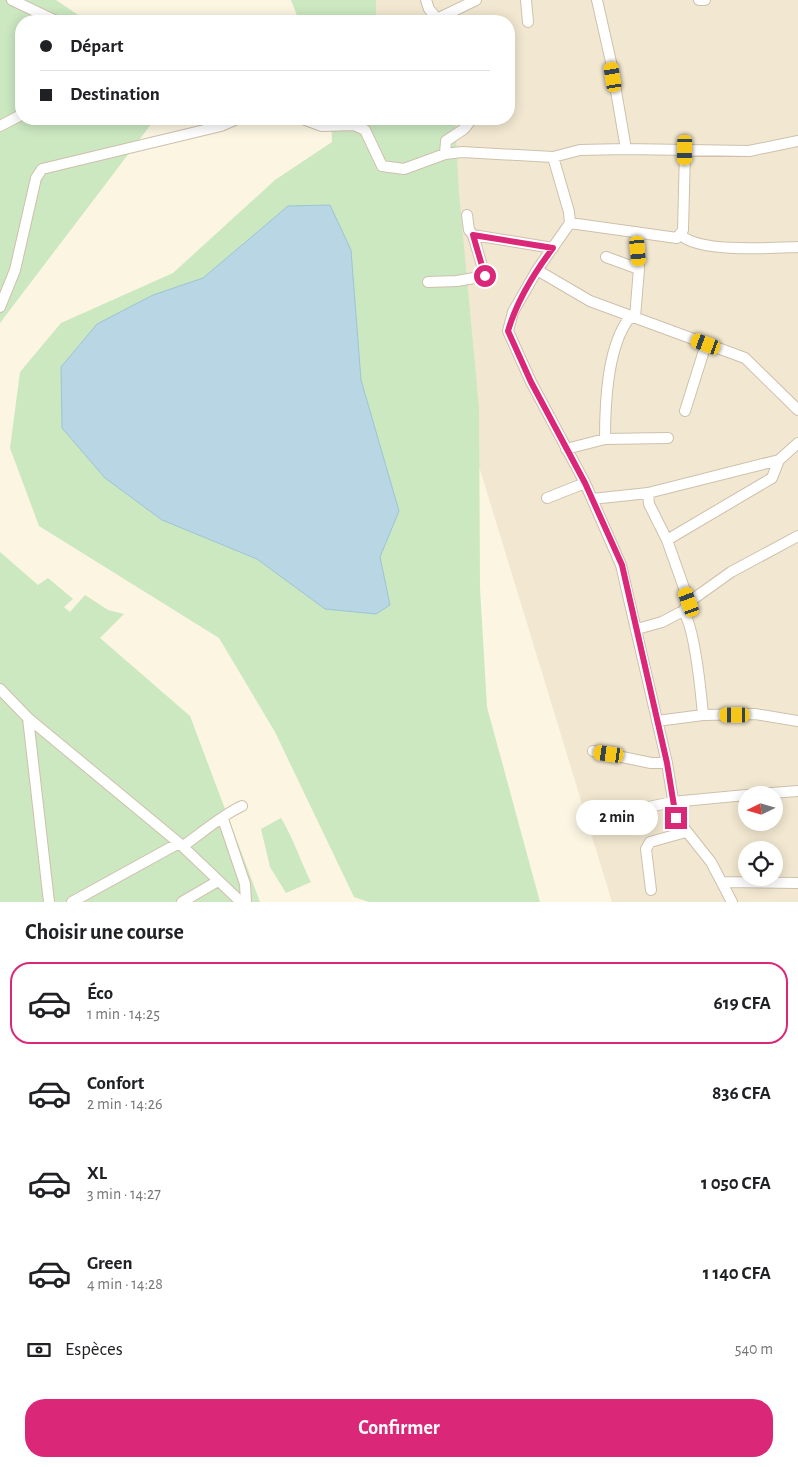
<!DOCTYPE html>
<html lang="fr">
<head>
<meta charset="utf-8">
<style>
	:root { --surface:#fff; --page:#f2f2f2; --text:#202124; --muted:#757577; --line:#e0e0e0; --accent:#db2777 }
	body { margin:0; font-family:"Alegreya Sans",sans-serif; background:var(--page); color:var(--text); height:100vh; display:flex; flex-direction:column; font-size:19px; white-space:nowrap }
	* { box-sizing:border-box; margin:0 }
	p { font-size:16px; color:var(--muted) }
	.icon { flex:none; width:28px; height:28px; fill:none; stroke:currentColor; stroke-width:2; stroke-linecap:round; stroke-linejoin:round }
	.map { position:relative; height:902px; overflow:hidden }
	.drawer { display:flex; flex-direction:column; background:var(--surface); flex:1 }
	.drawer>* { flex:none }
	.hud { position:absolute; left:15px; top:15px; width:500px; height:110px; border-radius:20px; box-shadow:0 2px 12px #0003; display:grid; align-content:center; height:110px; padding:0 25px; background:var(--surface) }
	.needle { width:32px; rotate:265deg }
	.tools { position:absolute; left:738px; top:786px; display:grid; gap:10px }
	.tools a { display:grid; place-items:center; width:45px; height:45px; border-radius:50%; background:var(--surface); box-shadow:0 2px 12px #0003; font-size:25px }
	.end { position:absolute; width:22px; height:22px; margin:-11px; border:6px solid #db2777; background:#fff; box-shadow:0 0 0 2px #fff }
	.from { border-radius:50% }
	.bubble { position:absolute; height:35px; border-radius:18px; background:var(--surface); box-shadow:0 2px 12px #0003; font-size:16px; font-weight:600; line-height:35px; text-align:center }
	.car { position:absolute; width:15px; height:30px; margin:-15px -8px; border-radius:6px; box-shadow:0 0 4px 1px #0007; background:linear-gradient(#f5c518 24%,#345 0 40%,#f5c518 0 76%,#345 0 86%,#f5c518 0) }
	.hud b { display:flex; align-items:center; gap:18px; height:48px; font-size:19px }
	.hud b+b { border-top:1px solid var(--line) }
	.hud i { width:12px; height:12px; background:var(--text) }
	ul { padding:0; list-style:none }
	li { display:flex; align-items:center; gap:15px; height:82px; margin:0 10px 8px; padding:0 15px; border:2px solid transparent; border-radius:20px }
	li div { flex:1 }
	li b { display:block; font-size:19px }
	li em { font-style:normal; font-weight:600 }
	li.current { border-color:var(--accent) }
	li>.icon { width:45px; height:45px; stroke-width:1.5 }
	h2 { padding:0 25px; font-size:22px; line-height:60px }
	.pay { display:flex; align-items:center; gap:12px; height:55px; padding:0 25px; font-size:19px }
	.pay p { margin-inline-start:auto }
	.button { display:flex; gap:10px; margin-top:auto; padding:10px 25px }
	.button a { flex:1; height:58px; border-radius:20px; background:var(--accent); color:#fff; font-size:20px; font-weight:600; line-height:58px; text-align:center }
	.map>svg:first-child { display:block }
	.residential { fill:#f2e8d1; fill-rule:evenodd }
	.green { fill:#cbe8c1 }
	.water { fill:#b8d6e3; stroke:#9ec4d5 }
	.lines { fill:none; stroke-linecap:round; stroke-linejoin:round }
	.minor-casing { stroke:#cec0ac; stroke-width:12 }
	.minor { stroke:#fff; stroke-width:10 }
	.route { stroke:#db2777; stroke-width:6 }
</style>
</head>
<body>
<div class="map">
<svg width="798" height="902" viewBox="0 0 798 902">
	<rect width="100%" height="100%" fill="#fbf5e2"/>
	<path class="residential" d="M352 0H798V902H612L373 119H509V21H350ZM746 795H774V822H746ZM746 850H774V878H746Z"/>
	<path class="green" d="M0 0H56L87 21H21V119H155L0 323Z
		M291 0H376V21H299Z
		M331 119H455L459 193 479 408 480 588 487 707 540 902H369L354 897 275 732 219 638 39 526 10 448 20 372 61 323 173 273 275 180 332 142Z
		M0 552 38 585 48 578 73 599 64 607 70 612 85 595 108 610 124 614 100 638 190 716 260 902H0Z
		M281 818C294 839 300 861 311 882L286 893 270 867 261 829Z"/>
	<path class="water" d="M330 205 351 250 361 380 399 511 380 557 390 605 376 614 325 609 257 559 162 520 105 478 62 428 61 367 97 324 153 295 203 278 288 206Z"/>
	<g class="lines">
		<g class="minor-casing">
			<path id="minor" d="M12 0 56 21
				M426 0 429 9 439 21
				M526 0 528 22
				M597 0 611 62 626 149
				M699 0H705
				M437 19 476 0
				M303 119 322 126 354 125 365 130 382 166 404 169 445 154 462 152 553 157 580 150 626 149 749 151 798 141
				M0 126 21 115
				M445 154 446 141 464 129 472 119
				M553 157 569 212 570 223 537 270 513 312 508 331 531 382 585 483 621 565 667 763 676 818 711 862 732 902
				M570 223 677 238 683 230 685 150
				M473 235 553 248
				M681 235C699 253 771 248 798 247
				M606 257 639 269
				M537 270 590 301 745 358 798 410
				M428 282 457 281 485 276 473 235 469 230 467 215
				M0 307 15 270 36 178 42 169 221 126 237 119
				M635 317 639 269 636 232
				M685 411 706 344
				M605 439C605 403 607 344 631 316
				M566 449 605 439 668 438
				M547 498 585 483
				M592 499 648 493
				M667 540 772 478 779 460 798 443
				M689 602 667 540 649 504 648 493 779 460
				M683 611C695 627 701 693 703 715
				M637 629 662 622 683 611 689 602 731 572 798 536
				M0 689 28 718 179 843 241 902
				M28 718 49 902
				M657 721 703 715 755 714 798 721
				M593 751 651 763H667
				M747 795 798 791
				M612 815 672 802 746 795
				M223 819 245 884 246 902
				M183 846C199 835 225 813 242 806
				M722 882 798 883
				M651 890 646 849 650 842 686 832
				M72 902 179 843
				M182 902 218 881"/>
		</g>
		<use href="#minor" class="minor"/>
	</g>
	<g class="lines">
		<path class="route" d="M485 276 473 235 553 248C534 273 517 300 508 331L531 382 585 483 622 565 667 763 676 818"/>
	</g>
</svg>
<div class="tools">
<a><svg class="needle" viewBox="-14 -14 28 28"><path d="M0-13l5 13h-10z" fill="#e53935"/><path d="M0 13l5-13h-10z" fill="#757577"/></svg></a>
<a><svg class="icon" aria-label="locate" viewBox="0 0 24 24"><circle cx="12" cy="12" r="6"/><path d="M12 2v4M12 18v4M2 12h4M18 12h4"/></svg></a>
</div>
<i class="end from" style="left:485px;top:276px"></i>
<i class="end" style="left:676px;top:818px"></i>
<div class="bubble" style="left:576px;top:800px;width:82px">2 min</div>
<i class="car" style="left:613px;top:77px;rotate:351deg"></i>
<i class="car" style="left:685px;top:150px;rotate:181deg"></i>
<i class="car" style="left:638px;top:251px;rotate:175deg"></i>
<i class="car" style="left:706px;top:344px;rotate:290deg"></i>
<i class="car" style="left:689px;top:602px;rotate:340deg"></i>
<i class="car" style="left:735px;top:715px;rotate:270deg"></i>
<i class="car" style="left:609px;top:754px;rotate:278deg"></i>
<div class="hud">
<b><i class="from"></i>Départ</b>
<b><i></i>Destination</b>
</div>
</div>
<section class="drawer">
<h2>Choisir une course</h2>
<ul>
<li class="current"><svg class="icon" aria-label="car" viewBox="0 0 24 24"><path d="M5 17H2v-5l4-1 3-4h7l3 4 3 1v5h-3M9 17h6M6 11h13"/><circle cx="7" cy="17" r="2"/><circle cx="17" cy="17" r="2"/></svg><div><b>Éco</b><p>1 min · 14:25</p></div><em>619 CFA</em></li>
<li><svg class="icon" aria-label="car" viewBox="0 0 24 24"><path d="M5 17H2v-5l4-1 3-4h7l3 4 3 1v5h-3M9 17h6M6 11h13"/><circle cx="7" cy="17" r="2"/><circle cx="17" cy="17" r="2"/></svg><div><b>Confort</b><p>2 min · 14:26</p></div><em>836 CFA</em></li>
<li><svg class="icon" aria-label="car" viewBox="0 0 24 24"><path d="M5 17H2v-5l4-1 3-4h7l3 4 3 1v5h-3M9 17h6M6 11h13"/><circle cx="7" cy="17" r="2"/><circle cx="17" cy="17" r="2"/></svg><div><b>XL</b><p>3 min · 14:27</p></div><em>1 050 CFA</em></li>
<li><svg class="icon" aria-label="car" viewBox="0 0 24 24"><path d="M5 17H2v-5l4-1 3-4h7l3 4 3 1v5h-3M9 17h6M6 11h13"/><circle cx="7" cy="17" r="2"/><circle cx="17" cy="17" r="2"/></svg><div><b>Green</b><p>4 min · 14:28</p></div><em>1 140 CFA</em></li>
</ul>
<div class="pay"><svg class="icon" aria-label="cash" viewBox="0 0 24 24"><path d="M3 7h18v10H3z"/><circle cx="12" cy="12" r="2"/></svg>Espèces<p>540 m</p></div>
<div class="button"><a>Confirmer</a></div>
</section>
</body>
</html>
